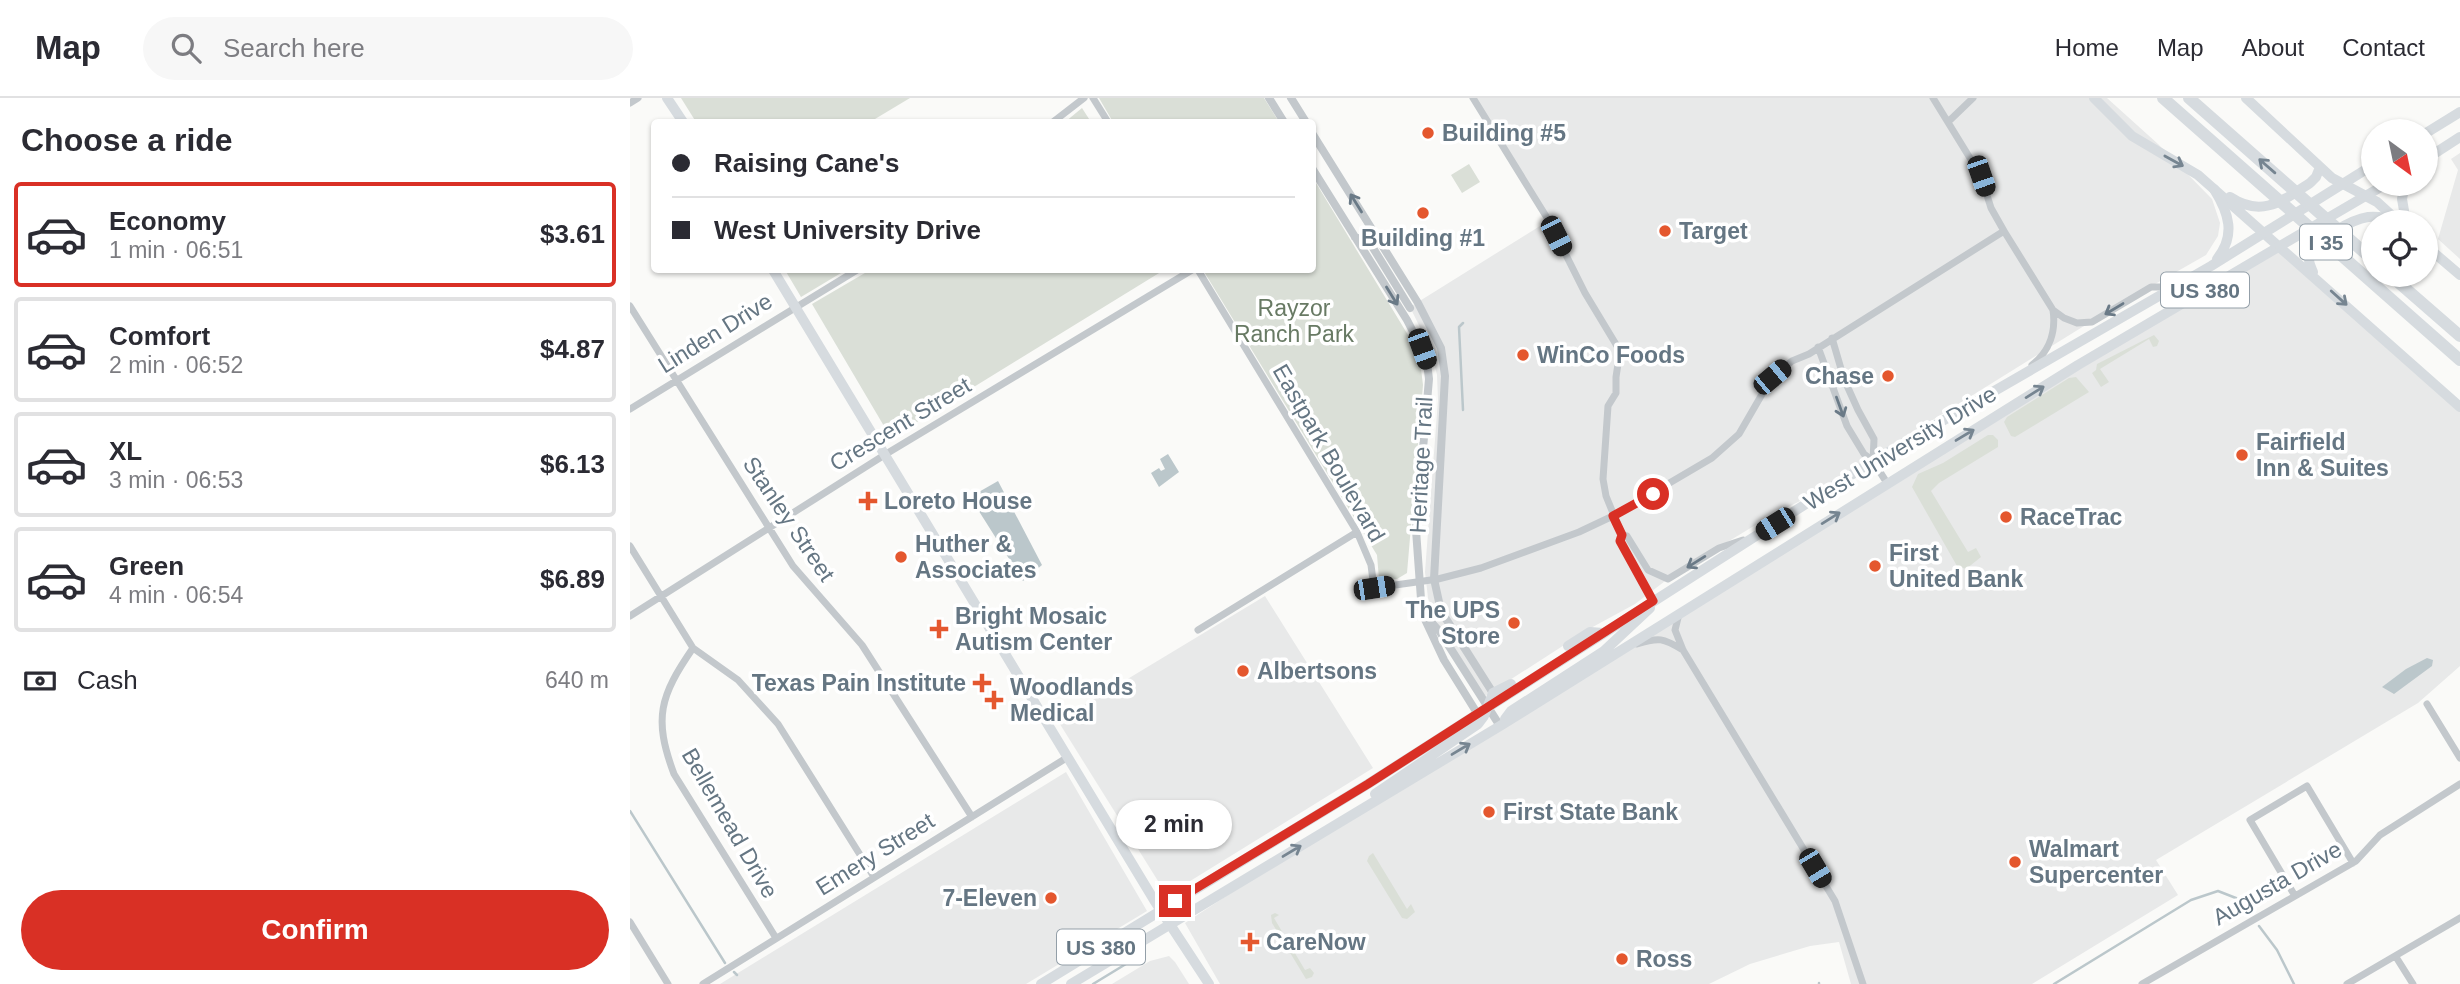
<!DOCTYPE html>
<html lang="en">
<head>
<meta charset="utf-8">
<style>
	:root { --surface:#fff; --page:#f7f7f7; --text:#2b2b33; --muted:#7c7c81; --line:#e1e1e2; --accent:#d93025 }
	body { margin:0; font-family:Arial,sans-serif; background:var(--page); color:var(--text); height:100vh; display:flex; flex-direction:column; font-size:26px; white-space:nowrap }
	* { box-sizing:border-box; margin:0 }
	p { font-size:23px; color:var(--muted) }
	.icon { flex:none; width:38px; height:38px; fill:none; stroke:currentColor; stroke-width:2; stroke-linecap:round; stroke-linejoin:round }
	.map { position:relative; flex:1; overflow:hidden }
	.panel { display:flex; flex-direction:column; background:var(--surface); width:630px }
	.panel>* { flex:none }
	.top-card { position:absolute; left:21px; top:21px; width:665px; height:154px; border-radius:7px; box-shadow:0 2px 5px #0004; display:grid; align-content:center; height:154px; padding:0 21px; background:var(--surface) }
	.needle { width:46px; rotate:147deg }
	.fabs { position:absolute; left:1731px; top:21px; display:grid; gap:14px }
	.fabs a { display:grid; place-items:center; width:77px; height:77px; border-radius:50%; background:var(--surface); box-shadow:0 2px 5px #0004; font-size:35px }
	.end { position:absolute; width:32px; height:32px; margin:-16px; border:9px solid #d93025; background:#fff; box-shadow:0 0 0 4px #fff }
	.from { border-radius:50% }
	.bubble { position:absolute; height:49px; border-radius:24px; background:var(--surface); box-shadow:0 2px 5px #0004; font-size:23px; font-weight:800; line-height:49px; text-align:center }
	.car { position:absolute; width:21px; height:42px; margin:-21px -10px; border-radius:9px; box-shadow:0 0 5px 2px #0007; background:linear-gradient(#222 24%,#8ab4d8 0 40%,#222 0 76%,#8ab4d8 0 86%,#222 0) }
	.top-card b { display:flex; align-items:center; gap:24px; height:66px; font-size:26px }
	.top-card b+b { border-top:2px solid var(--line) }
	.top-card i { width:18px; height:18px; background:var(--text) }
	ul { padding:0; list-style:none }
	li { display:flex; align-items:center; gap:21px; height:105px; margin:0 14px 10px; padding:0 7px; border:4px solid var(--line); border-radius:7px }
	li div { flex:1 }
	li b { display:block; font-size:26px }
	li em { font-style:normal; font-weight:800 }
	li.selected { border-color:var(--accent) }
	li>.icon { width:63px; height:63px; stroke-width:1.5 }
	h2 { padding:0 21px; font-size:32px; line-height:84px }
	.pay { display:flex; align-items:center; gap:18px; height:77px; padding:0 21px; font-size:26px }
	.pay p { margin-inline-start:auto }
	.action { display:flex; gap:14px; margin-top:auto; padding:14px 21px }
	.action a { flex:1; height:80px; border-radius:42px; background:var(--accent); color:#fff; font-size:28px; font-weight:800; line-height:80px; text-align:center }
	header { display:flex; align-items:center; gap:42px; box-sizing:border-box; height:98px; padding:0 35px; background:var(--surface); border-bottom:2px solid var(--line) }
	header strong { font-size:33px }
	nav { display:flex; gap:38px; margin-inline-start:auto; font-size:24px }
	.search { width:490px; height:63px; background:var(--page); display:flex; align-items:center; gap:18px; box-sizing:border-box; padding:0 24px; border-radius:38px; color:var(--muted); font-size:26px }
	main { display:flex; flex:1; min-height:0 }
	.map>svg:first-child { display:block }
	.built { fill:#e8e9e9 }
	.green { fill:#dadfd7 }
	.water { fill:#bbc7cb }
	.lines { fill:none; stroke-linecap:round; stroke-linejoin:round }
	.stream { stroke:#bbc7cb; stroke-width:2.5 }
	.minor { stroke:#c3c8cc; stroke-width:7 }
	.tertiary { stroke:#c3c8cc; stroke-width:8 }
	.secondary { stroke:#d6dbdf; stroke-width:10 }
	.primary { stroke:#d6dbdf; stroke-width:10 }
	.trunk { stroke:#d6dbdf; stroke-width:10 }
	.motorway { stroke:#d6dbdf; stroke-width:12 }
	.oneway { stroke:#768591 }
	.oneway2 { stroke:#6a7a87 }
	.route { stroke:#d93025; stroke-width:9 }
	.poi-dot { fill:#e4572e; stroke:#fff; stroke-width:2.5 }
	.labels { text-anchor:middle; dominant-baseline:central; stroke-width:7; stroke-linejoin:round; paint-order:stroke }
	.shield { fill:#fff; stroke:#939fa8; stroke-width:2 }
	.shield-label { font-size:21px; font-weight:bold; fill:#657683 }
	.poi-label { font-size:23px; font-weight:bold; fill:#657683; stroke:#fff; text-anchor:start }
	.park-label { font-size:23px; fill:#687a64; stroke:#fff }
	.street-label { font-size:23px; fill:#657683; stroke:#fff }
</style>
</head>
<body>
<header>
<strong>Map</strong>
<div class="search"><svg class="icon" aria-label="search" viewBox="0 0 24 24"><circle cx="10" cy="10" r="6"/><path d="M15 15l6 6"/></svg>Search here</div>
<nav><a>Home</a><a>Map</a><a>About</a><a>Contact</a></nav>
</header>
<main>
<section class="panel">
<h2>Choose a ride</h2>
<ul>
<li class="selected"><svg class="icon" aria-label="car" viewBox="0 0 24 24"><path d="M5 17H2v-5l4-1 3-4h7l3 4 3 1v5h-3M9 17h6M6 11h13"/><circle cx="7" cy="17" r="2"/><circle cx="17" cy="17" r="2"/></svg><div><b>Economy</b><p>1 min · 06:51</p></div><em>$3.61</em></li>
<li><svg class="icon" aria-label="car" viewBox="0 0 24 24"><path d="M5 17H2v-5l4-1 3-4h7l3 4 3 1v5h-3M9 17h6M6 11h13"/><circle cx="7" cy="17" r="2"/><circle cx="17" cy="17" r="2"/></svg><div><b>Comfort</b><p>2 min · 06:52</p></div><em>$4.87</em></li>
<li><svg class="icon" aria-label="car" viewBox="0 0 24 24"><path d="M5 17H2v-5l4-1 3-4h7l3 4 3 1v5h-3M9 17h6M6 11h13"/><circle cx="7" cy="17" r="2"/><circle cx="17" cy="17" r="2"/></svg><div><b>XL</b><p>3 min · 06:53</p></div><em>$6.13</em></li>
<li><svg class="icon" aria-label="car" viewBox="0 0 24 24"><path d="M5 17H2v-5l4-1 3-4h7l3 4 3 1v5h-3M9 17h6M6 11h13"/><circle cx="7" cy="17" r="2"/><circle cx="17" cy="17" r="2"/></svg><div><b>Green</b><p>4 min · 06:54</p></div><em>$6.89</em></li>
</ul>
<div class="pay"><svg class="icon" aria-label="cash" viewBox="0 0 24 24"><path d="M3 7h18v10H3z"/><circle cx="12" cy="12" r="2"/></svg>Cash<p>640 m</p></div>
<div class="action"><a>Confirm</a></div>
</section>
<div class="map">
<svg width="1830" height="886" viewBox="0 0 1830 886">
	<rect width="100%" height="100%" fill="#fafaf8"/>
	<path class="built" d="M843 0H1477L1528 46 1582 101 1590 125 1588 138 1576 157 1483 210 1182 397 1142 417 1043 477 1005 506 959 531 855 598 805 521 798 500 795 474 808 302 807 277 801 252 780 209 918 123Z
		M1830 55V161L1808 141 1828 72 1821 61Z
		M1650 148 1830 309V568L1788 605 1526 762 1548 797 1402 886H1221L1209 844 1180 848 1120 866 1079 886H590L555 825 707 726Z
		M635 498 743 670 544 793 533 791 428 623Z
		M436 674 517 813 396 886H90Z
		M539 858 545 864 559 886H482L520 863Z"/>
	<path class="green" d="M51 0H280L240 24H66Z
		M469 0H634L649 24H483Z
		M452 10 461 24H435Z
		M839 66 850 84 832 95 821 77Z
		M683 80 778 237 790 263 793 287 777 475 767 481H749L747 457 573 172H682Z
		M155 172H216L171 199Z
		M240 172H534L261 340 182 206Z
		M1524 237 1529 243 1527 248 1523 249 1519 241 1470 271 1479 284 1471 289 1462 275 1466 272 1467 266Z
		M1446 279 1459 294 1385 339 1381 338 1374 324 1377 319 1439 280Z
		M1363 337 1368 342V349L1309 385 1301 393 1338 454 1346 450 1351 459 1336 471 1327 468 1282 389 1288 376 1313 365 1358 337Z
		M743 755 777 811 781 806 785 814 777 821 772 820 737 763 739 758Z
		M645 815 649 817 644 820 675 872 680 870 684 875 682 879 676 881 642 825 641 817Z"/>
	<path class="water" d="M538 356 549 374 529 389 521 375 529 370 531 373 535 371 530 361Z
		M368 383 412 467 393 483 340 399Z
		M1797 560 1803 562 1802 568 1764 596 1752 589 1776 571Z"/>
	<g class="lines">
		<path class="stream" d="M833 225 829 229 833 312
			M0 713 95 865
			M1629 828 1647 852 1664 886
			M104 874 107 877
			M463 886 514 855
			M1189 886V885
			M1424 886 1561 802 1588 793 1611 802 1620 813"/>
		<path class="minor" d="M463 0 478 24
			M843 0 919 123 955 195 990 253 986 279V295L978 308 973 381 976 398 992 437 990 443 1023 503
			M1303 0 1351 78 1361 110 1374 133
			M0 5 8 0
			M423 24 454 0
			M1318 24 1343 0
			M568 172 727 434 741 467 744 490 808 481 851 470 949 434 985 417 1082 360 1109 336 1142 279 1162 263 1179 256 1374 133 1423 212C1426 233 1420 253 1402 267
			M0 208 163 468 232 547 342 719
			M1423 212 1434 220 1447 225 1462 224 1521 189H1544
			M1202 240 1214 281 1228 312 1244 341 1243 363
			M1188 249 1217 328 1234 356 1243 363 1257 385
			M0 311 227 172
			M992 437 997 438 1018 472 1038 481 1089 450 1113 442
			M0 448 63 550 108 582 148 626 244 779
			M1049 516 1045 532 1053 552 1205 803 1233 886
			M0 518 256 356 562 172
			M568 532 727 434
			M1007 546C1029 539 1033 540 1053 552
			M63 550C30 598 23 620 44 676L146 840
			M1797 606 1830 660
			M1665 798 1620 722 1677 688 1723 765
			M0 824 38 886
			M1766 859 1783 886
			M73 886 438 659
			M1512 886 1726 763 1750 737 1830 686
			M1717 886 1830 820"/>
		<path class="tertiary" d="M639 0 654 24
			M661 0 676 24
			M682 35 788 205 811 250 815 278 804 481 811 513 863 595
			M682 70 777 222 792 251 797 265 799 281 786 432 792 515 814 562 847 615
			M725 139 740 145 780 210
			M798 520 810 534 870 628"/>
		<path class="secondary" d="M37 0 53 24
			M1464 0 1502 38 1568 77 1830 309
			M1616 0 1702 80 1747 104 1769 124
			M1600 99C1632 120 1652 103 1680 85L1686 79 1690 69
			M1796 148 1830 177
			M143 172 524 802 579 886
			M1683 174C1681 169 1678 164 1679 158 1682 143 1723 121 1738 119 1748 118 1757 120 1765 124"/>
		<path class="primary" d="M1584 91C1599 115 1606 137 1587 161
			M938 548 960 534 973 535
			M875 621 881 613 974 553 1020 510
			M745 696 848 626 854 618 863 595 881 586
			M411 886 738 686 1243 363 1581 168 1634 135
			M441 886 870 628 1448 267 1650 148"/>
		<path class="trunk" d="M1796 35 1830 14
			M1796 61 1830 39
			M1775 86 1772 101 1776 124
			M1634 135 1743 67
			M1650 148 1756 86"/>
		<path class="motorway" d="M1533 0 1830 262
			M1559 0 1743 162
			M1760 177 1830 238"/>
	</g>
	<defs><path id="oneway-shaft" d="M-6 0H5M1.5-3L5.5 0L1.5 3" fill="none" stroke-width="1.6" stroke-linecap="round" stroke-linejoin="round" transform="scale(1.75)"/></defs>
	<g class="oneway">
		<use href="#oneway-shaft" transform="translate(1544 63) rotate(29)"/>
		<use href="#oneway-shaft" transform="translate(1637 68) rotate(-139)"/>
		<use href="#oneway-shaft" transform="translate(1709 200) rotate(42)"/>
		<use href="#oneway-shaft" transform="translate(1405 294) rotate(-32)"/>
		<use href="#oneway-shaft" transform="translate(1335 337) rotate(-31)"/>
		<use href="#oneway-shaft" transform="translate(1201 420) rotate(-32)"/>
		<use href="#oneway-shaft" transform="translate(831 651) rotate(-31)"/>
		<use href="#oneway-shaft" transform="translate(662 753) rotate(-31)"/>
	</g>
	<g class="oneway2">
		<use href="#oneway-shaft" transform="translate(726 105) rotate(-122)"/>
		<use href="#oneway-shaft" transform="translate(762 198) rotate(58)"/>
		<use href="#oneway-shaft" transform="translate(1484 211) rotate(149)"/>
		<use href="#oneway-shaft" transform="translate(1210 309) rotate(70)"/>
		<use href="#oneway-shaft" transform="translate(1066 464) rotate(148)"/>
	</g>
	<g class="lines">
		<path class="route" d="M545 803 738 686 1023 503 990 443 992 437 983 418 1023 396"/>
	</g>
	<g class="poi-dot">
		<circle cx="798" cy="35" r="7"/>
		<circle cx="793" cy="115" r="7"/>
		<circle cx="1035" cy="133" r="7"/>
		<circle cx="893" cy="257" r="7"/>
		<circle cx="1258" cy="278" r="7"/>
		<circle cx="1612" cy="357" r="7"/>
		<path d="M234.5 392.5h7v7h7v7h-7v7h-7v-7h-7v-7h7z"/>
		<circle cx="1376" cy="419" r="7"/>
		<circle cx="271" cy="459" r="7"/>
		<circle cx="1245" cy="468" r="7"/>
		<circle cx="884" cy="525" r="7"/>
		<path d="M305.5 520.5h7v7h7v7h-7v7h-7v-7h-7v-7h7z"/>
		<circle cx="613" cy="573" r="7"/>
		<path d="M348.5 574.5h7v7h7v7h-7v7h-7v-7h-7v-7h7z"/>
		<path d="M360.5 591.5h7v7h7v7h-7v7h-7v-7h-7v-7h7z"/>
		<circle cx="859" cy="714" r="7"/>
		<circle cx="1385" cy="764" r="7"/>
		<circle cx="421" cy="800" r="7"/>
		<path d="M616.5 833.5h7v7h7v7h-7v7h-7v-7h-7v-7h7z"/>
		<circle cx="992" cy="861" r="7"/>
	</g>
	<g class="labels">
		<g class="shield">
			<rect x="1670" y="126.5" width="52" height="35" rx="5"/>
			<rect x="1531" y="174.5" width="88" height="35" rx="5"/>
			<rect x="427" y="831.5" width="88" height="35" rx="5"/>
		</g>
		<g class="shield-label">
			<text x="1696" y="144">I 35</text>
			<text x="1575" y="192">US 380</text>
			<text x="471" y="849">US 380</text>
		</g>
		<g class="poi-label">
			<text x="812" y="35">Building #5</text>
			<text x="1049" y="133">Target</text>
			<text x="793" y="140" text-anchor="middle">Building #1</text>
			<text x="907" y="257">WinCo Foods</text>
			<text x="1244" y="278" text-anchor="end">Chase</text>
			<text x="1626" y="344">Fairfield<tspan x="1626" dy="26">Inn &amp; Suites</tspan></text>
			<text x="254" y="403">Loreto House</text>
			<text x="1390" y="419">RaceTrac</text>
			<text x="285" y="446">Huther &amp;<tspan x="285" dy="26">Associates</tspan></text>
			<text x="1259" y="455">First<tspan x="1259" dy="26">United Bank</tspan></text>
			<text x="870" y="512" text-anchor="end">The UPS<tspan x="870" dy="26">Store</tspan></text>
			<text x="325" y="518">Bright Mosaic<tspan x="325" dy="26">Autism Center</tspan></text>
			<text x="627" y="573">Albertsons</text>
			<text x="336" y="585" text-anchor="end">Texas Pain Institute</text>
			<text x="380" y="589">Woodlands<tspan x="380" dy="26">Medical</tspan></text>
			<text x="873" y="714">First State Bank</text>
			<text x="1399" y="751">Walmart<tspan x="1399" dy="26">Supercenter</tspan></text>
			<text x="407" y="800" text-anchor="end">7-Eleven</text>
			<text x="636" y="844">CareNow</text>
			<text x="1006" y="861">Ross</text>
		</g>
		<g class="park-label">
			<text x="664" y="210">Rayzor<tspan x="664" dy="26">Ranch Park</tspan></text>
		</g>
		<g class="street-label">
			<text transform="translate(85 235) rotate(-32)">Linden Drive</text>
			<text transform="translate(270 326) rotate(-31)">Crescent Street</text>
			<text transform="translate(1270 350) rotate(-31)">West University Drive</text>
			<text transform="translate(699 355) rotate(60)">Eastpark Boulevard</text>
			<text transform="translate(791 367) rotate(-87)">Heritage Trail</text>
			<text transform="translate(159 421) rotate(56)">Stanley Street</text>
			<text transform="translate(100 725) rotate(60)">Bellemead Drive</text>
			<text transform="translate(245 756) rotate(-32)">Emery Street</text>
			<text transform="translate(1647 785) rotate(-30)">Augusta Drive</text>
		</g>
	</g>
</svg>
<div class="fabs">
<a><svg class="needle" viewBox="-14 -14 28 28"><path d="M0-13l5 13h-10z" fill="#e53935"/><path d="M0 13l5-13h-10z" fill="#7c7c81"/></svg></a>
<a><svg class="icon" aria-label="locate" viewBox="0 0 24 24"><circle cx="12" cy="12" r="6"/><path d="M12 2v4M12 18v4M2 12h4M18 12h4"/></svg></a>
</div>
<i class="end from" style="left:1023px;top:396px"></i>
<i class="end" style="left:545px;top:803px"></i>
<div class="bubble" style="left:486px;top:702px;width:116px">2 min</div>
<i class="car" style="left:1351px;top:78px;rotate:161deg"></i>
<i class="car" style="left:926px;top:138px;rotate:153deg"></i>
<i class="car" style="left:792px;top:251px;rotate:160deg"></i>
<i class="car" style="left:1142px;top:279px;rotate:50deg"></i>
<i class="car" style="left:1145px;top:426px;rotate:238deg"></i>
<i class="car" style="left:744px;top:490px;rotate:81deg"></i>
<i class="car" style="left:1185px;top:770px;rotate:149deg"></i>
<div class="top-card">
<b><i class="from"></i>Raising Cane's</b>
<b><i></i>West University Drive</b>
</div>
</div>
</main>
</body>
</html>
